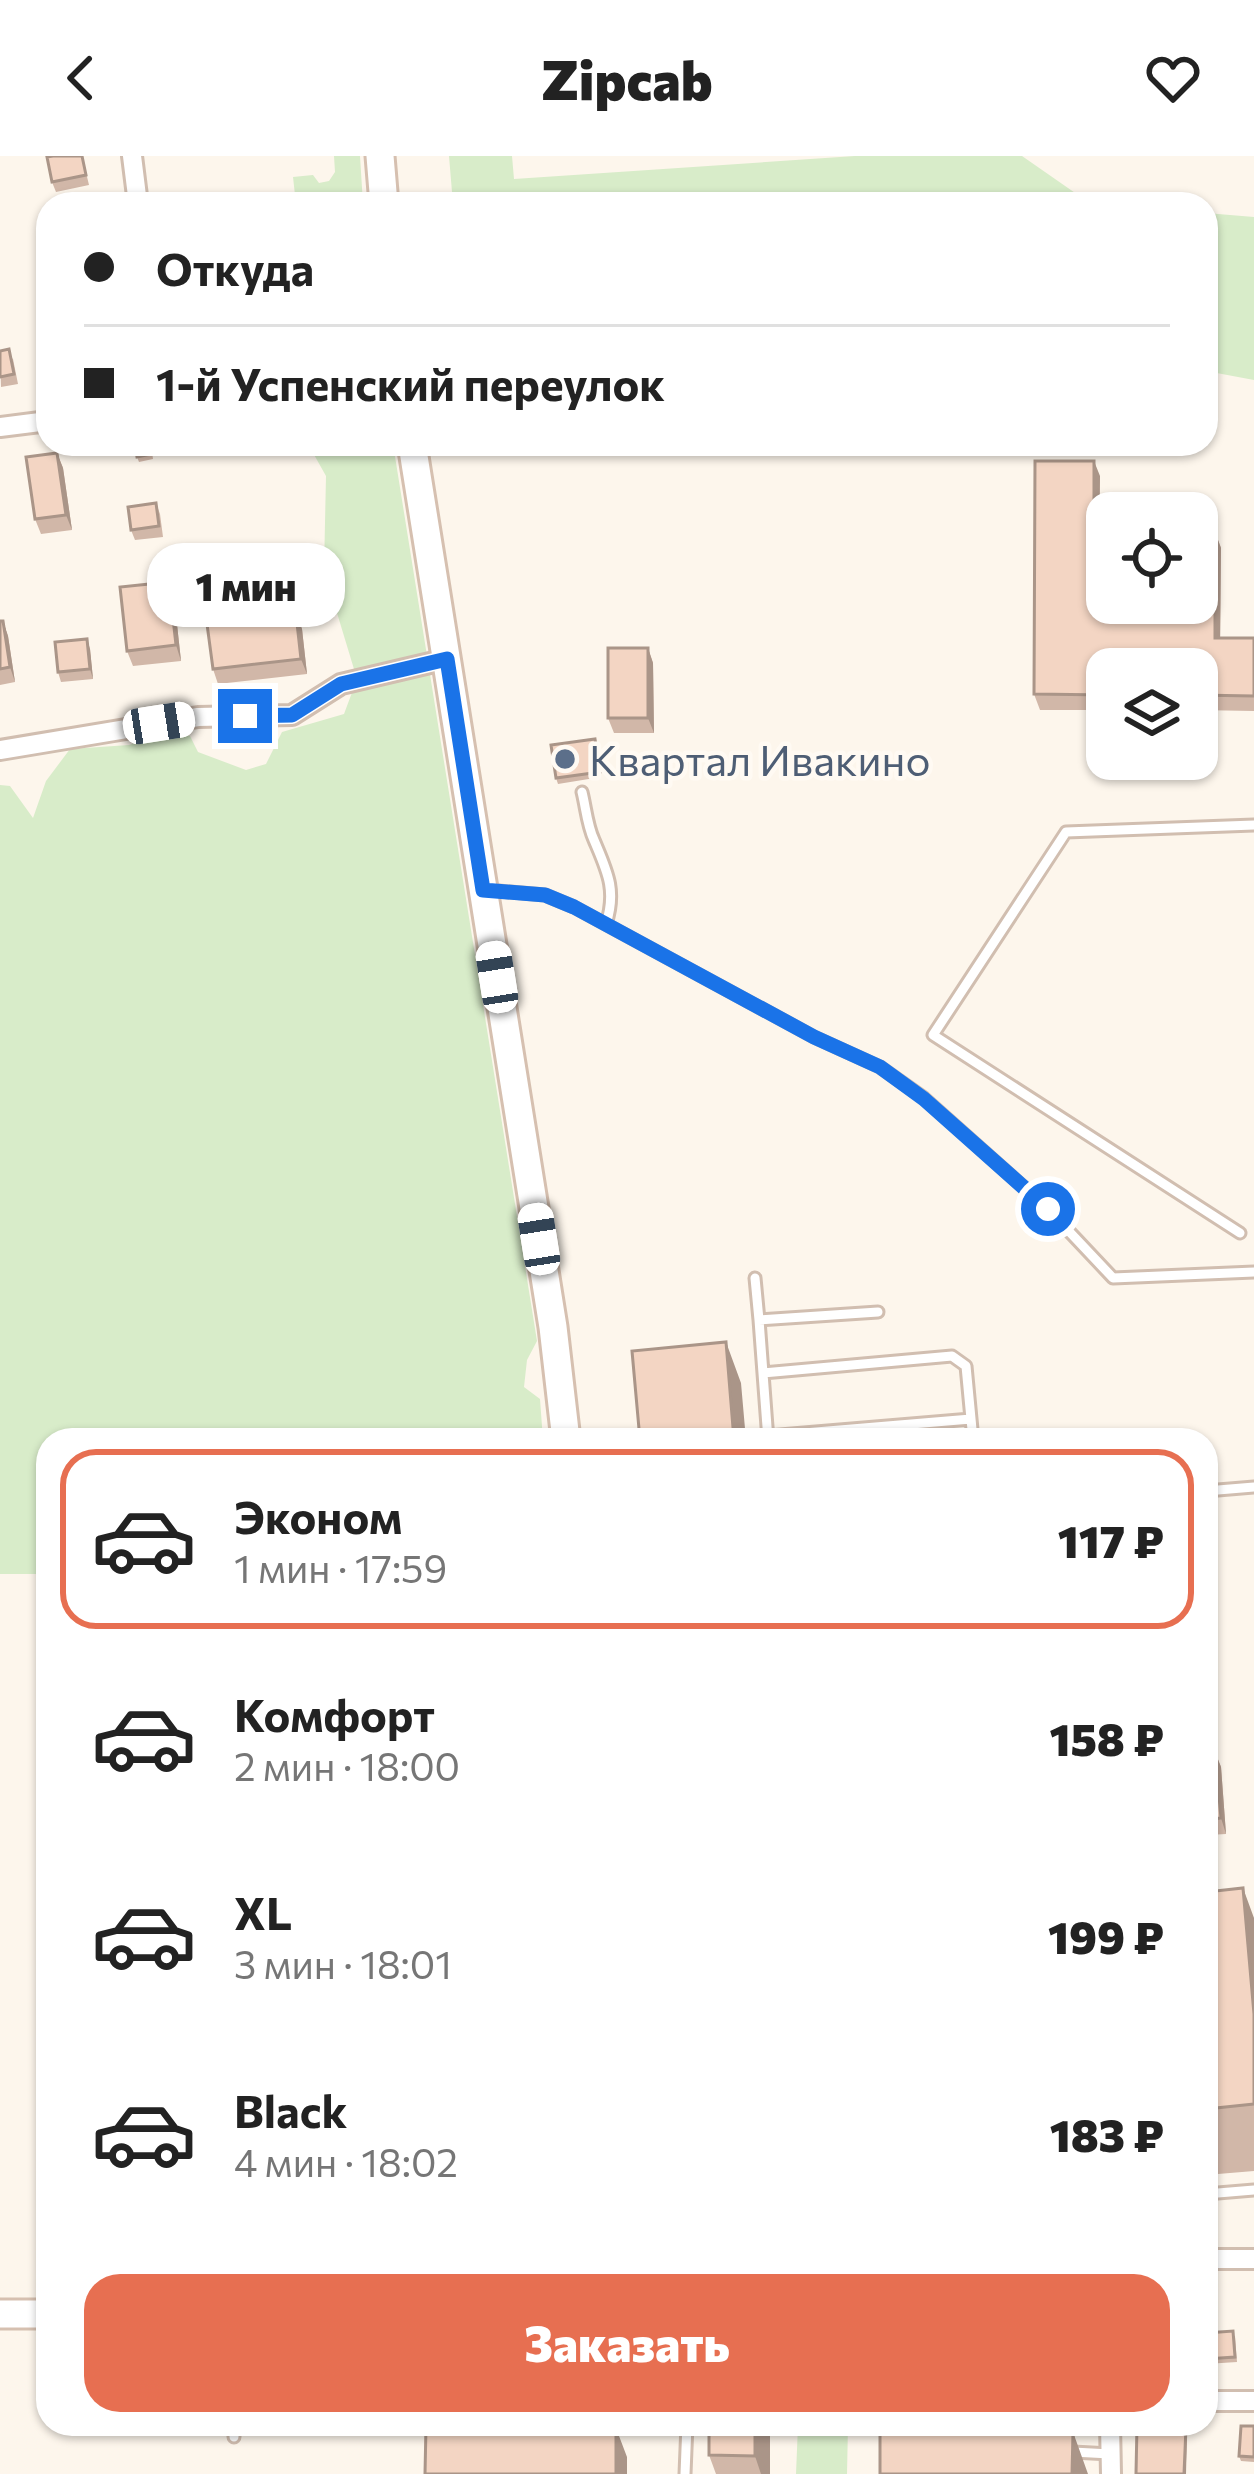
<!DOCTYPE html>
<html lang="ru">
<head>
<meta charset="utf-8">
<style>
	:root { --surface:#fff; --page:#f2f2f2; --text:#222; --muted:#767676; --line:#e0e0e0; --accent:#e76f51 }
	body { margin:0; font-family:Commissioner,sans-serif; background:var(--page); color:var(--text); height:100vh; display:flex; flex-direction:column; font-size:45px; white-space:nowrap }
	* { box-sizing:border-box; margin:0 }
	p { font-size:39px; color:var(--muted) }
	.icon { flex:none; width:66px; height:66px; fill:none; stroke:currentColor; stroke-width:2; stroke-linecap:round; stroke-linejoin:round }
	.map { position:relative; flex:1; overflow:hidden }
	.panel { position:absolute; left:36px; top:1272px; width:1182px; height:1008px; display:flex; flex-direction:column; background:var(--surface); border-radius:36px; box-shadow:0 3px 9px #0004 }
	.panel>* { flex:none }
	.top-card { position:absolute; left:36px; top:36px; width:1182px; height:264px; border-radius:36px; box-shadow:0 3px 9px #0004; display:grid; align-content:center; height:264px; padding:0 48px; background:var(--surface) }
	.tools { position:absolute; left:1086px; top:336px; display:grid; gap:24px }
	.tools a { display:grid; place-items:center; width:132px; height:132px; border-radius:24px; background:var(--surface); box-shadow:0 3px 9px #0004; font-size:60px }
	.end { position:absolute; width:54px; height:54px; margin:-27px; border:15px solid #1a73e8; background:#fff; box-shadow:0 0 0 6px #fff }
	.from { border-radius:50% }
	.bubble { position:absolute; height:84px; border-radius:36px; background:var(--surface); box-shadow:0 3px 9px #0004; font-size:39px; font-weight:800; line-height:84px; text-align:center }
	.car { position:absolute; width:36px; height:72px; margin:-36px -18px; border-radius:15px; box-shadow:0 0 9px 3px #0007; background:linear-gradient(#fff 24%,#345 0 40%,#fff 0 76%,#345 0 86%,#fff 0) }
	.top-card b { display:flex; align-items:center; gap:42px; height:114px; font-size:45px }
	.top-card b+b { border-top:3px solid var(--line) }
	.top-card i { width:30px; height:30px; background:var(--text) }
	ul { padding:21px 0 0; list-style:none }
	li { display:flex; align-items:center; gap:36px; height:180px; margin:0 24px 18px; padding:0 24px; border:6px solid transparent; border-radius:36px }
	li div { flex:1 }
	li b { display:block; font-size:45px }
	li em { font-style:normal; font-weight:800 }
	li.on { border-color:var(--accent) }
	li>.icon { width:108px; height:108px; stroke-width:1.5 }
	.action { display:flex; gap:24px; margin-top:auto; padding:24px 48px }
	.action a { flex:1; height:138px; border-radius:36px; background:var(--accent); color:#fff; font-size:48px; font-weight:800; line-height:138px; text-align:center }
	header { display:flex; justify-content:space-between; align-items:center; height:156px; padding:0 48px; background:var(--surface); font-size:54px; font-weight:800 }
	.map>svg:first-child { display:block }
	.green { fill:#d8ecc9 }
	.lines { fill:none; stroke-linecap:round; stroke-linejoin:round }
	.lane-casing { stroke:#d1beb0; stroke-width:15 }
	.street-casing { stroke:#d1beb0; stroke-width:24 }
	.secondary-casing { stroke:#d6c0b0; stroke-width:33 }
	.lane { stroke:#fff; stroke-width:9 }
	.street { stroke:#fff; stroke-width:18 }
	.secondary { stroke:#fff; stroke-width:27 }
	.wall { fill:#d1b7a8 }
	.shaded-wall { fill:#aa9588 }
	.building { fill:#f3d5c3; stroke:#aa9588; stroke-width:3 }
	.route { stroke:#1a73e8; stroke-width:15 }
	.service-dot { fill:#5c6f8a; stroke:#fffaf3; stroke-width:4.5 }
	.labels { text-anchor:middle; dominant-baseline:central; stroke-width:9; stroke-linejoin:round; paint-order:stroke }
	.service-label { font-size:42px; fill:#4e5e75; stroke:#fffaf3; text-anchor:start }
</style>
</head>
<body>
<header><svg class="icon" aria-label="back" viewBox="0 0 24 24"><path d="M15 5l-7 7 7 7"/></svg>Zipcab<svg class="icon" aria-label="heart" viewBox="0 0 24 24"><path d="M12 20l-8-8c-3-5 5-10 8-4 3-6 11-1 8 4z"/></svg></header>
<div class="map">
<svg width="1254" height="2318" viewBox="0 0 1254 2318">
	<rect width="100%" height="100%" fill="#fdf6ec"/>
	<path class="green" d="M334 0H360L363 48H296L293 21 313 19 319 27 329 25 335 16Z
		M449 0H512L514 23 855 0H1022L1091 48H453Z
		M1206 57 1254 61V224L1206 215Z
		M308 288H393L537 1185 527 1204 524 1231 540 1243 543 1284H48V1418H0V629L10 630 33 662 46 625 70 593 129 589 171 575 190 580 198 596 246 614 266 608 282 576 344 558 357 523 324 414 326 320Z
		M798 2269 848 2270 847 2318H796Z"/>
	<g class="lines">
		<g class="lane-casing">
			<path id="lane" d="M582 636C586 652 587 669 594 684 607 715 617 734 606 768
				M488 734 545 739 574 751 814 881 880 911 924 942 1048 1053 1113 1122 1254 1116
				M1240 1077 933 879 1066 676 1254 669
				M755 1122 759 1164
				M763 1217 952 1200 966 1210 973 1284
				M768 1280 971 1263
				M768 1284 759 1164 878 1156
				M1206 1335 1254 1331
				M1206 2038 1254 2034
				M234 2281V2268
				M1073 2296 1110 2298
				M685 2318 687 2268"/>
		</g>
		<g class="street-casing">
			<path id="street" d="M132 0 138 48
				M0 271 48 265
				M0 594 198 561 292 559 341 528 447 503
				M1206 2103H1254
				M1206 2245H1254
				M1110 2268 1111 2318"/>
		</g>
		<g class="secondary-casing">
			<path id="secondary" d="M380 0 384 48
				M412 288 553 1171 566 1284
				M0 2158H48"/>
		</g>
		<use href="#lane" class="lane"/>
		<use href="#street" class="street"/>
		<use href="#secondary" class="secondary"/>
	</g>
	<path class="wall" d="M82 0 89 29 56 36 52 26Z
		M0 195 13 203 18 228 1 231Z
		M151 288 153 303 139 306 137 301Z
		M57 297 63 312 72 374 41 378 35 363Z
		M1100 320 1099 376H1215L1221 392 1220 482H1254V555L1197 554V513H1107V554H1040L1034 538Z
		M156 347 160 358 163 381 135 384 131 374Z
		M174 441 181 505 133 510 127 495Z
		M296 458 302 473 307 518 218 528 213 513Z
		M0 465H3L8 480 15 526 0 529Z
		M648 492 653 507 654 577H614L608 562Z
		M90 493 93 523 61 526 58 516Z
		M596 588 601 621 558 628 556 622Z
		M1208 1511 1213 1527 1218 1581H1211L1213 1596H1215L1221 1611 1226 1678 1209 1679 1210 1701H1206V1512Z
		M1206 1736 1254 1762V2015L1206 2019V1912L1215 1911 1210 1845H1206Z
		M1206 2177 1235 2180 1237 2206 1206 2208Z
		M770 2268V2318H716L709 2299Z
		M1254 2270V2306L1241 2305 1239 2300Z"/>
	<path class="shaded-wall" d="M57 297 63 312 72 374 66 359Z
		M1094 305 1100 320 1099 391 1094 376Z
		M1215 376 1221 392 1220 497 1215 482Z
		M169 426 174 441 181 505 176 489Z
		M296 458 302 473 307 518 301 503Z
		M3 465 8 480 15 526 10 511Z
		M87 483 90 493 93 523 90 513Z
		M648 492 653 507 654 577 648 562Z
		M726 1186 741 1227 746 1284H734Z
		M1208 1511 1213 1527 1218 1581 1212 1566Z
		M1206 1567 1211 1581 1214 1612 1208 1597Z
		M1215 1596 1221 1611 1226 1678 1221 1662Z
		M1206 1672 1209 1679 1210 1701 1206 1688Z
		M1243 1732 1254 1762V1858Z
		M755 2268H770V2318H761L755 2300Z
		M1186 2271 1187 2276 1186 2318H1184Z
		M616 2272 627 2301V2318H616Z
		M1073 2276 1088 2318H1072Z"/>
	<path class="building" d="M53 0H82L86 19 52 26 47 1Z
		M9 193 14 218 0 221V195Z
		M135 288H150L151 298 137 301Z
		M57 297 66 359 35 363 26 301Z
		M1035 305H1094V376H1107V447H1197V376H1215V482H1254V540L1197 539V513H1107V539L1034 538Z
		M156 347 159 370 131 374 128 351Z
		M169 426 176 489 127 495 120 431Z
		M296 458 301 503 213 513 207 468Z
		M0 465H3L10 511 0 513Z
		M87 483 90 513 58 516 55 486Z
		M608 492H648V562H608Z
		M595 583 600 616 556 622 551 589Z
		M726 1186 734 1284H640L632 1195Z
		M1208 1511 1212 1566H1206V1512Z
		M1206 1569 1208 1597 1215 1596 1221 1662 1206 1664Z
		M1243 1732 1254 1858V1948L1206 1953V1912L1215 1911 1206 1803V1736Z
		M1233 2175 1235 2201 1206 2203V2177Z
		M709 2268H755V2300L709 2299Z
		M1137 2269 1186 2271 1184 2318H1136Z
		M426 2270 616 2272V2318H425Z
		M1241 2270H1254V2301L1239 2300Z
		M880 2275 1073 2276 1072 2318H880Z"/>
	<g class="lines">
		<path class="route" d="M245 560 292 559 341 528 447 503 483 734 545 739 574 751 814 881 880 911 924 943 1048 1053"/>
	</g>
	<circle class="service-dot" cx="565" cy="603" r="12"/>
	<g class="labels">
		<g class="service-label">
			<text x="589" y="603">Квартал Ивакино</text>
		</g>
	</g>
</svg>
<div class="tools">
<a><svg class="icon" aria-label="locate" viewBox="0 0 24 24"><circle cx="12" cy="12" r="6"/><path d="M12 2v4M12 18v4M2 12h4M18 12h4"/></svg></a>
<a><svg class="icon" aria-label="layers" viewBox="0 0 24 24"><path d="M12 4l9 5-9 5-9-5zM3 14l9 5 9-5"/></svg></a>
</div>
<i class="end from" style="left:1048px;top:1053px"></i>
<i class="end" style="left:245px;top:560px"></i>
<div class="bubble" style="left:147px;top:387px;width:198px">1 мин</div>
<i class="car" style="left:159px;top:567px;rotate:81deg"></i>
<i class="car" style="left:497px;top:821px;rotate:351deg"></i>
<i class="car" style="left:539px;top:1083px;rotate:351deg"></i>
<div class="top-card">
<b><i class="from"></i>Откуда</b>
<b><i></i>1-й Успенский переулок</b>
</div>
<section class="panel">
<ul>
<li class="on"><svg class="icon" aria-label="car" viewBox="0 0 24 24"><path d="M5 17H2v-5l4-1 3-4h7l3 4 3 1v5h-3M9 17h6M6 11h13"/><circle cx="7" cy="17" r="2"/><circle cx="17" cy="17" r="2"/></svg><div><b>Эконом</b><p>1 мин · 17:59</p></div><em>117 ₽</em></li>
<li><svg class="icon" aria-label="car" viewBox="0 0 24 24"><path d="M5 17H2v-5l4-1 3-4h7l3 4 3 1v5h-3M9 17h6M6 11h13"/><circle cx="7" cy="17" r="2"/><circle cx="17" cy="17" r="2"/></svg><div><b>Комфорт</b><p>2 мин · 18:00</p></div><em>158 ₽</em></li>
<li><svg class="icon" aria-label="car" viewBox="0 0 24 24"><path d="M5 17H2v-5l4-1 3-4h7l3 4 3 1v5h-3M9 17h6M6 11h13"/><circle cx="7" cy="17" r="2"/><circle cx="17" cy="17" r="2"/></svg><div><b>XL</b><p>3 мин · 18:01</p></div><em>199 ₽</em></li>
<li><svg class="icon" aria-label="car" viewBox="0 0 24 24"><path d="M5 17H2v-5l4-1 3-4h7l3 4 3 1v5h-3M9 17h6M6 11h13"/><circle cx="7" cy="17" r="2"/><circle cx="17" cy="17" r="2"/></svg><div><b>Black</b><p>4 мин · 18:02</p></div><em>183 ₽</em></li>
</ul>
<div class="action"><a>Заказать</a></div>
</section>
</div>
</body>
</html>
